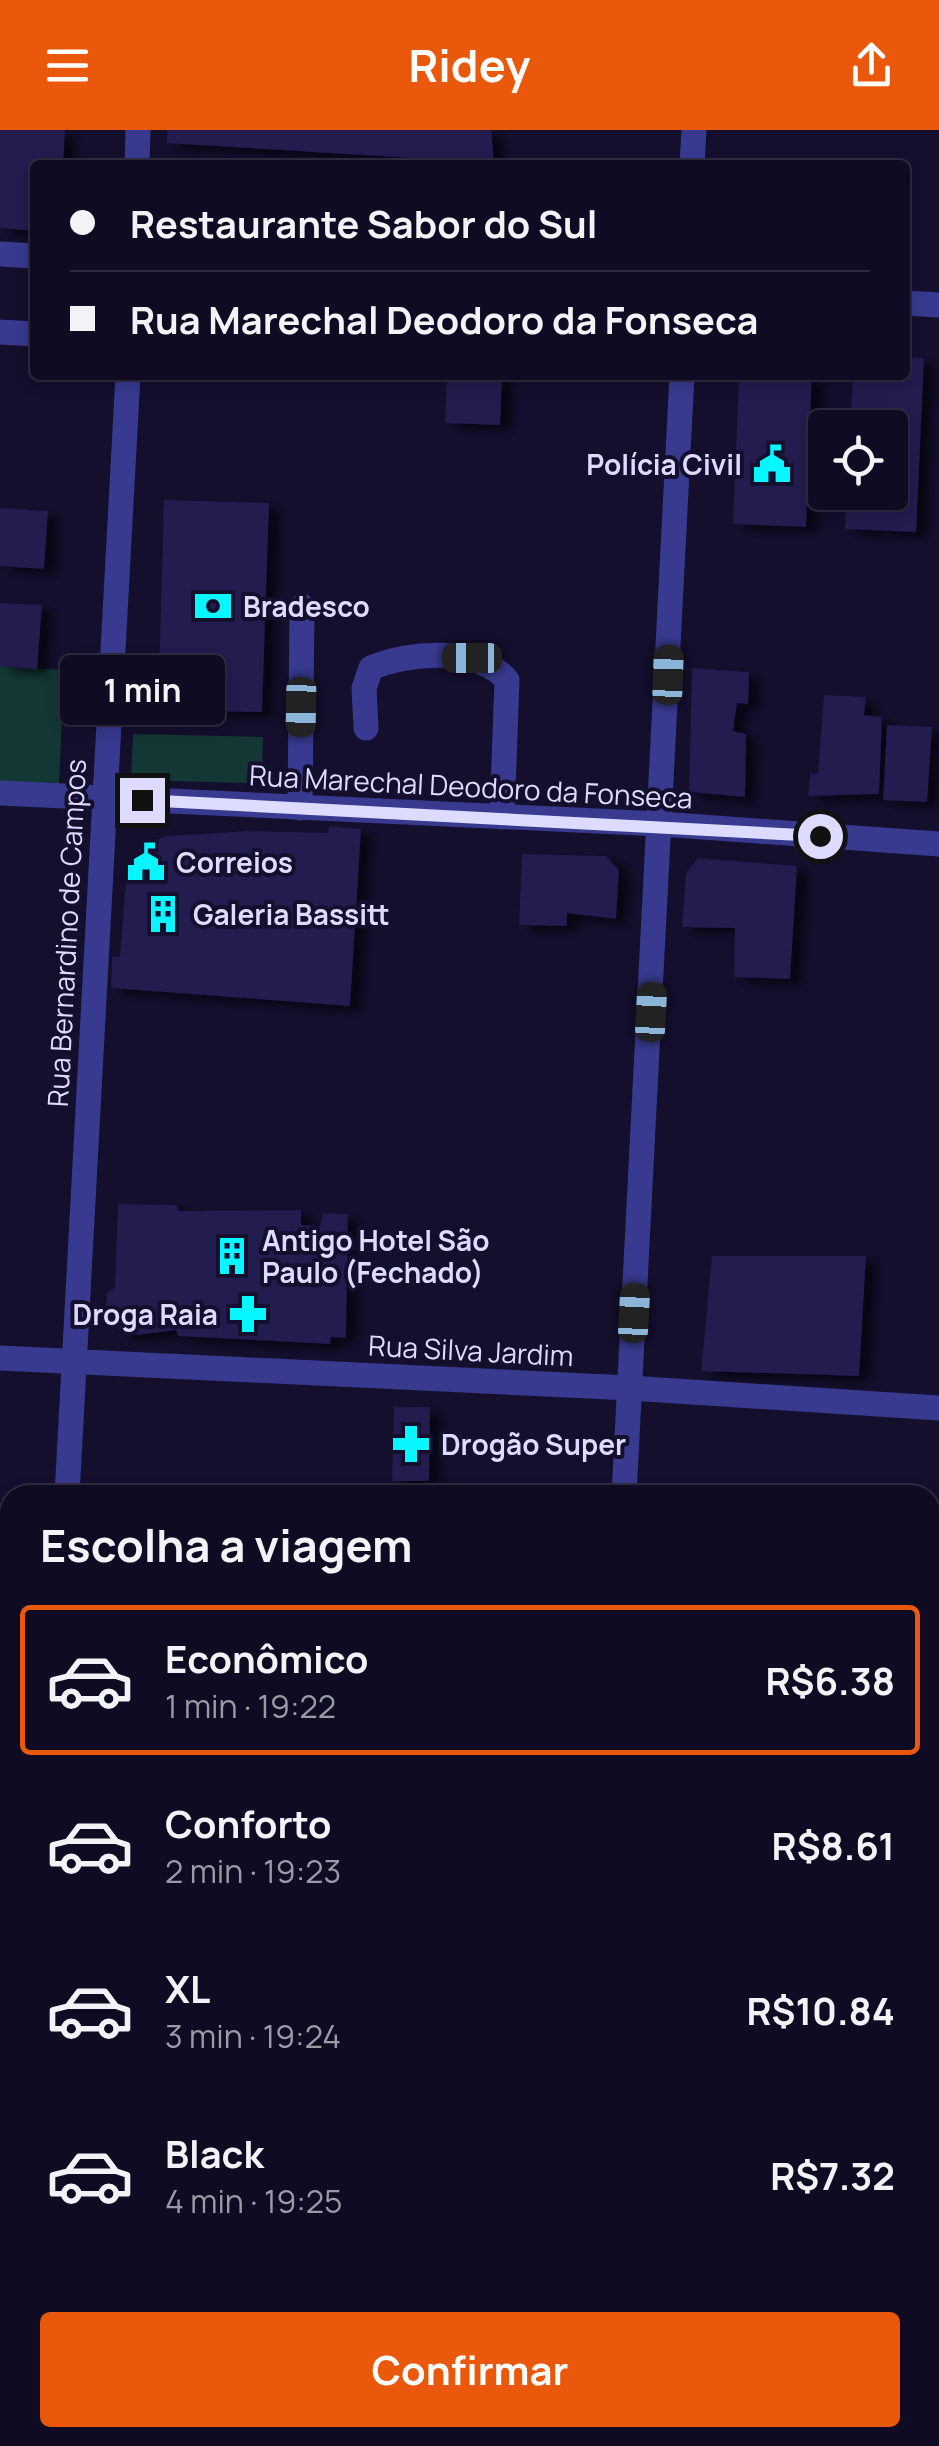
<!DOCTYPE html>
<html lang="pt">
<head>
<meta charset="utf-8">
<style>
	:root { --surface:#0e0b22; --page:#1c192f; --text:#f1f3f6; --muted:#9b9ba5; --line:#2e2b40; --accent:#ea580c }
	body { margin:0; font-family:Manrope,sans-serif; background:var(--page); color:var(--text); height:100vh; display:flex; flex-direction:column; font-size:38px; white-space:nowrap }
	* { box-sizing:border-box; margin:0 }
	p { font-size:32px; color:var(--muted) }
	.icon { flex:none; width:55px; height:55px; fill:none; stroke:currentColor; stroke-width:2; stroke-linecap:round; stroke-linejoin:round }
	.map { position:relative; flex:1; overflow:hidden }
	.drawer { position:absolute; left:0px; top:1355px; width:940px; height:962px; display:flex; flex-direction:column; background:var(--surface); border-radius:30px 30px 0 0; box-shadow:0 5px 15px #0003,0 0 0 2px var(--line) }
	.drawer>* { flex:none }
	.banner { position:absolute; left:30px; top:30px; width:880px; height:220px; border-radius:10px; box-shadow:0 5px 15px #0003,0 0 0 2px var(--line); display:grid; align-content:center; height:220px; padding:0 40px; background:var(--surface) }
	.tools { position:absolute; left:808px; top:280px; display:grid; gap:20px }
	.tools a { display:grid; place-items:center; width:100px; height:100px; border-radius:10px; background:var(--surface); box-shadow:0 5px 15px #0003,0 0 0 2px var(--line); font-size:50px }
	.end { position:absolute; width:45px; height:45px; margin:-22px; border:12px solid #dddbff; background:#111; box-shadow:0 0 0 5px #111 }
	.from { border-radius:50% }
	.bubble { position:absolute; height:70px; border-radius:10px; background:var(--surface); box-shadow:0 5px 15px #0003,0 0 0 2px var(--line); font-size:32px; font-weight:700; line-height:70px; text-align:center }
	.car { position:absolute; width:30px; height:60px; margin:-30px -15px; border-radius:12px; box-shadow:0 0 8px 2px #0007; background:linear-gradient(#222 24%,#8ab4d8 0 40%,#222 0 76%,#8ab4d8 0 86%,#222 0) }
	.banner b { display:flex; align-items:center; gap:35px; height:95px; font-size:38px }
	.banner b+b { border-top:2px solid var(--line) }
	.banner i { width:25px; height:25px; background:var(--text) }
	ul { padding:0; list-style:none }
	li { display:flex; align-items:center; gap:30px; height:150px; margin:0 20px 15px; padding:0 20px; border:5px solid transparent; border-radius:10px }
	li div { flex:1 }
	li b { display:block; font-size:38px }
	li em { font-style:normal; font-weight:700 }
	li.selected { border-color:var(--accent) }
	li>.icon { width:90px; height:90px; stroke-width:1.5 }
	h2 { padding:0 40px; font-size:45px; line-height:120px }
	.button { display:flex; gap:20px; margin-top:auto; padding:20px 40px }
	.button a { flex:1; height:115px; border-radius:10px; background:var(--accent); color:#fff; font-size:40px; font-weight:700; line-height:115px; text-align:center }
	header { display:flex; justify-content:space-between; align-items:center; height:130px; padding:0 40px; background:var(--accent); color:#fff; font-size:45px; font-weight:700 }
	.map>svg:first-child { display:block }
	.green { fill:#123734 }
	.building { fill:#221a4f; filter:url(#shadow) }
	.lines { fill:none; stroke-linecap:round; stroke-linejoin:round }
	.minor { stroke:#373a8f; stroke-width:25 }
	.route { stroke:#dddbff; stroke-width:12 }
	.labels { text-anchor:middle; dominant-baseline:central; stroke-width:8; stroke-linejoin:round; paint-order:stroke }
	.poi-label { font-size:28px; font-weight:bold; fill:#dddbff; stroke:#130f2d; text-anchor:start }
	.street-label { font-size:28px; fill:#dddbff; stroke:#130f2d }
</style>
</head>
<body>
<header><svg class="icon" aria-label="menu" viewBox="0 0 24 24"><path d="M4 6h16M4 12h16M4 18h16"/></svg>Ridey<svg class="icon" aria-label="share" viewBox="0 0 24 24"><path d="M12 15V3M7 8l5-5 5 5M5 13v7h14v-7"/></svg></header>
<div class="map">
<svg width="939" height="2316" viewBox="0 0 939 2316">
	<defs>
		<filter id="shadow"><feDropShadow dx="11" dy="6" stdDeviation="5" flood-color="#0009"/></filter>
	</defs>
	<rect width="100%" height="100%" fill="#130f2d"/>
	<path class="green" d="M0 536 64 540 59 654 0 651Z
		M133 604 263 607 262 644 250 653 131 650Z
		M0 1842 10 1844V2208L0 2316Z"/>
	<path class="building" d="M0 0H65L63 35H35V101L0 98Z
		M167 0H491L494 33 167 13Z
		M905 227 924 228 916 402 845 399 847 362H890V298H825V306H810L806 397 733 394 739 245H812L810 285 851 287 853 245H905Z
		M447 245H502L500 295 445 293Z
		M164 370 269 373 262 582 158 580Z
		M0 378 48 381 44 439 0 436Z
		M0 473 42 475 37 539 0 536Z
		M692 538 749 542 748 574 737 573 733 601 746 604 745 667 689 662Z
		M824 565 866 567 864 585 882 587 879 664 808 666 810 644 818 643Z
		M887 595 932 597 927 672 883 670Z
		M329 696 361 699 350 876 111 858 112 827H120L127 736 143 715 167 706 249 701 328 703Z
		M522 724 606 726 619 740 616 789 567 783V796L519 795Z
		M698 728 797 736 790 849 734 847 735 798 682 797 686 743Z
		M118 1074 176 1075 179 1081 301 1080V1095L320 1096 323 1083 348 1084 346 1208 331 1207 330 1214 178 1206 176 1200 137 1205 120 1202 105 1182 107 1163 115 1157Z
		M712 1126H866L859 1246 701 1241Z
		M394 1277H430L429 1351H392Z
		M0 1615H10V1741L0 1750Z
		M930 1882H939V1999L930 1998Z
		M930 2006 939 2007V2067H930Z
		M930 2071H939V2126H930Z
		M930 2222 939 2223V2305H930Z
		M57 2308H172V2315L57 2316Z
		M303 2308H364L363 2316H303Z
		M368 2308H425L424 2316H367Z
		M458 2308H499V2316H458Z
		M503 2308H552V2316H502Z
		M609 2308H759V2316H608Z
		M784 2308H915L914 2316H784Z"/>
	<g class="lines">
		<path class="minor" d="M137 35 138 0
			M692 35 694 0
			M0 124 35 126
			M905 173 939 175
			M0 202 35 204
			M366 598 364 558 371 538C408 522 478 516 507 550L502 687
			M0 663 661 694 939 714
			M300 678 302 476
			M0 1228 630 1258 939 1278
			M67 1365 128 245
			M624 1365 682 245
			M0 1797 10 1798
			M930 1852 939 1853
			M27 2316V2308
			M576 2316V2308"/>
	</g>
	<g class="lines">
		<path class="route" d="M142 670 820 706"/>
	</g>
	<defs>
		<g id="civic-bare" transform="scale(3)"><path d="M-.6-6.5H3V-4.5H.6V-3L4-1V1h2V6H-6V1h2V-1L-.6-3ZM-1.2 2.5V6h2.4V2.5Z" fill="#07f6ff" stroke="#130f2d" stroke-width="2.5" paint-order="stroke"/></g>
		<g id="bank-bare" transform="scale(3)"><path d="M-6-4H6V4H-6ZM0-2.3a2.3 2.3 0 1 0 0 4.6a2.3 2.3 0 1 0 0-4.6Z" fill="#07f6ff" stroke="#130f2d" stroke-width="2.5" paint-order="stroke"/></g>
		<g id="building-bare" transform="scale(3)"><path d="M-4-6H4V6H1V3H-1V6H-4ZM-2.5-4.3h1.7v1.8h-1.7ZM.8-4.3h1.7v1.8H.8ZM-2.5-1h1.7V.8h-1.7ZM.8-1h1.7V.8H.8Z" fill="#07f6ff" stroke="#130f2d" stroke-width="2.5" paint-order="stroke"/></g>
		<g id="pharmacy-bare" transform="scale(3)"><path d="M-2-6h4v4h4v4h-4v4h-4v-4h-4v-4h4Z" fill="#07f6ff" stroke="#130f2d" stroke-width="2.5" paint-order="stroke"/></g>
	</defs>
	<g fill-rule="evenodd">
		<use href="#civic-bare" x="772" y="334"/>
		<use href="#bank-bare" x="213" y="476"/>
		<use href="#civic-bare" x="146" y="732"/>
		<use href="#building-bare" x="163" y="784"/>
		<use href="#building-bare" x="232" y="1126"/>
		<use href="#pharmacy-bare" x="248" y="1184"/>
		<use href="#pharmacy-bare" x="411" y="1314"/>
	</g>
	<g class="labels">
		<g class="poi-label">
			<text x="742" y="334" text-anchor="end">Polícia Civil</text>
			<text x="243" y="476">Bradesco</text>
			<text x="176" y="732">Correios</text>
			<text x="193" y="784">Galeria Bassitt</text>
			<text x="262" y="1110">Antigo Hotel São<tspan x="262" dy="32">Paulo (Fechado)</tspan></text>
			<text x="218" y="1184" text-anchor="end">Droga Raia</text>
			<text x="441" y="1314">Drogão Super</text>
		</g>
		<g class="street-label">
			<text transform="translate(471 656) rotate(3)">Rua Marechal Deodoro da Fonseca</text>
			<text transform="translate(66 803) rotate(-87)">Rua Bernardino de Campos</text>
			<text transform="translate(471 1220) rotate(3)">Rua Silva Jardim</text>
		</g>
	</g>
</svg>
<div class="tools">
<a><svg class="icon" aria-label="locate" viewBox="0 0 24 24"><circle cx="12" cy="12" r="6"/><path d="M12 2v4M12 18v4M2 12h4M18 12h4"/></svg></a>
</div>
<i class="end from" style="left:820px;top:706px"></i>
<i class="end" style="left:142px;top:670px"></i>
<div class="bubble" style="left:60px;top:525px;width:165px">1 min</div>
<i class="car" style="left:472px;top:528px;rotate:270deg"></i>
<i class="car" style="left:668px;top:545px;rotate:2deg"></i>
<i class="car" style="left:301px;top:577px;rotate:181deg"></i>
<i class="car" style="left:651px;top:882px;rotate:3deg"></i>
<i class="car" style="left:634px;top:1183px;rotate:3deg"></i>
<div class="banner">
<b><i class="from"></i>Restaurante Sabor do Sul</b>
<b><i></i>Rua Marechal Deodoro da Fonseca</b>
</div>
<section class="drawer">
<h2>Escolha a viagem</h2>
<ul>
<li class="selected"><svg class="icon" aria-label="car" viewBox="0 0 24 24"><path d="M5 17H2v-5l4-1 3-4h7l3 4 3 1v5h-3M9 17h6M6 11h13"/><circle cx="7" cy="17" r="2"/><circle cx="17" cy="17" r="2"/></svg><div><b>Econômico</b><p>1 min · 19:22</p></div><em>R$6.38</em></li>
<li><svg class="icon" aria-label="car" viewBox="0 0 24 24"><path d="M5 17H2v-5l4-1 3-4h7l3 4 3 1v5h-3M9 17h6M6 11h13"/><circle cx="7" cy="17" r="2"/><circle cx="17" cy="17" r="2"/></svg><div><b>Conforto</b><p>2 min · 19:23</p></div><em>R$8.61</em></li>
<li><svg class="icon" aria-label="car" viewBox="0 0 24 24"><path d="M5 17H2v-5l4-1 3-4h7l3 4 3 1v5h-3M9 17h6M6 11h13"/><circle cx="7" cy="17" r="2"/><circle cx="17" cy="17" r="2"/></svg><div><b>XL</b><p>3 min · 19:24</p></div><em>R$10.84</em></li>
<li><svg class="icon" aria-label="car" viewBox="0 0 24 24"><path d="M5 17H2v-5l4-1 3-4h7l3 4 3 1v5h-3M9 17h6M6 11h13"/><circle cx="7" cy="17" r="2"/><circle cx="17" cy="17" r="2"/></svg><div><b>Black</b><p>4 min · 19:25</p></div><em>R$7.32</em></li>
</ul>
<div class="button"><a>Confirmar</a></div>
</section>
</div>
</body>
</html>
